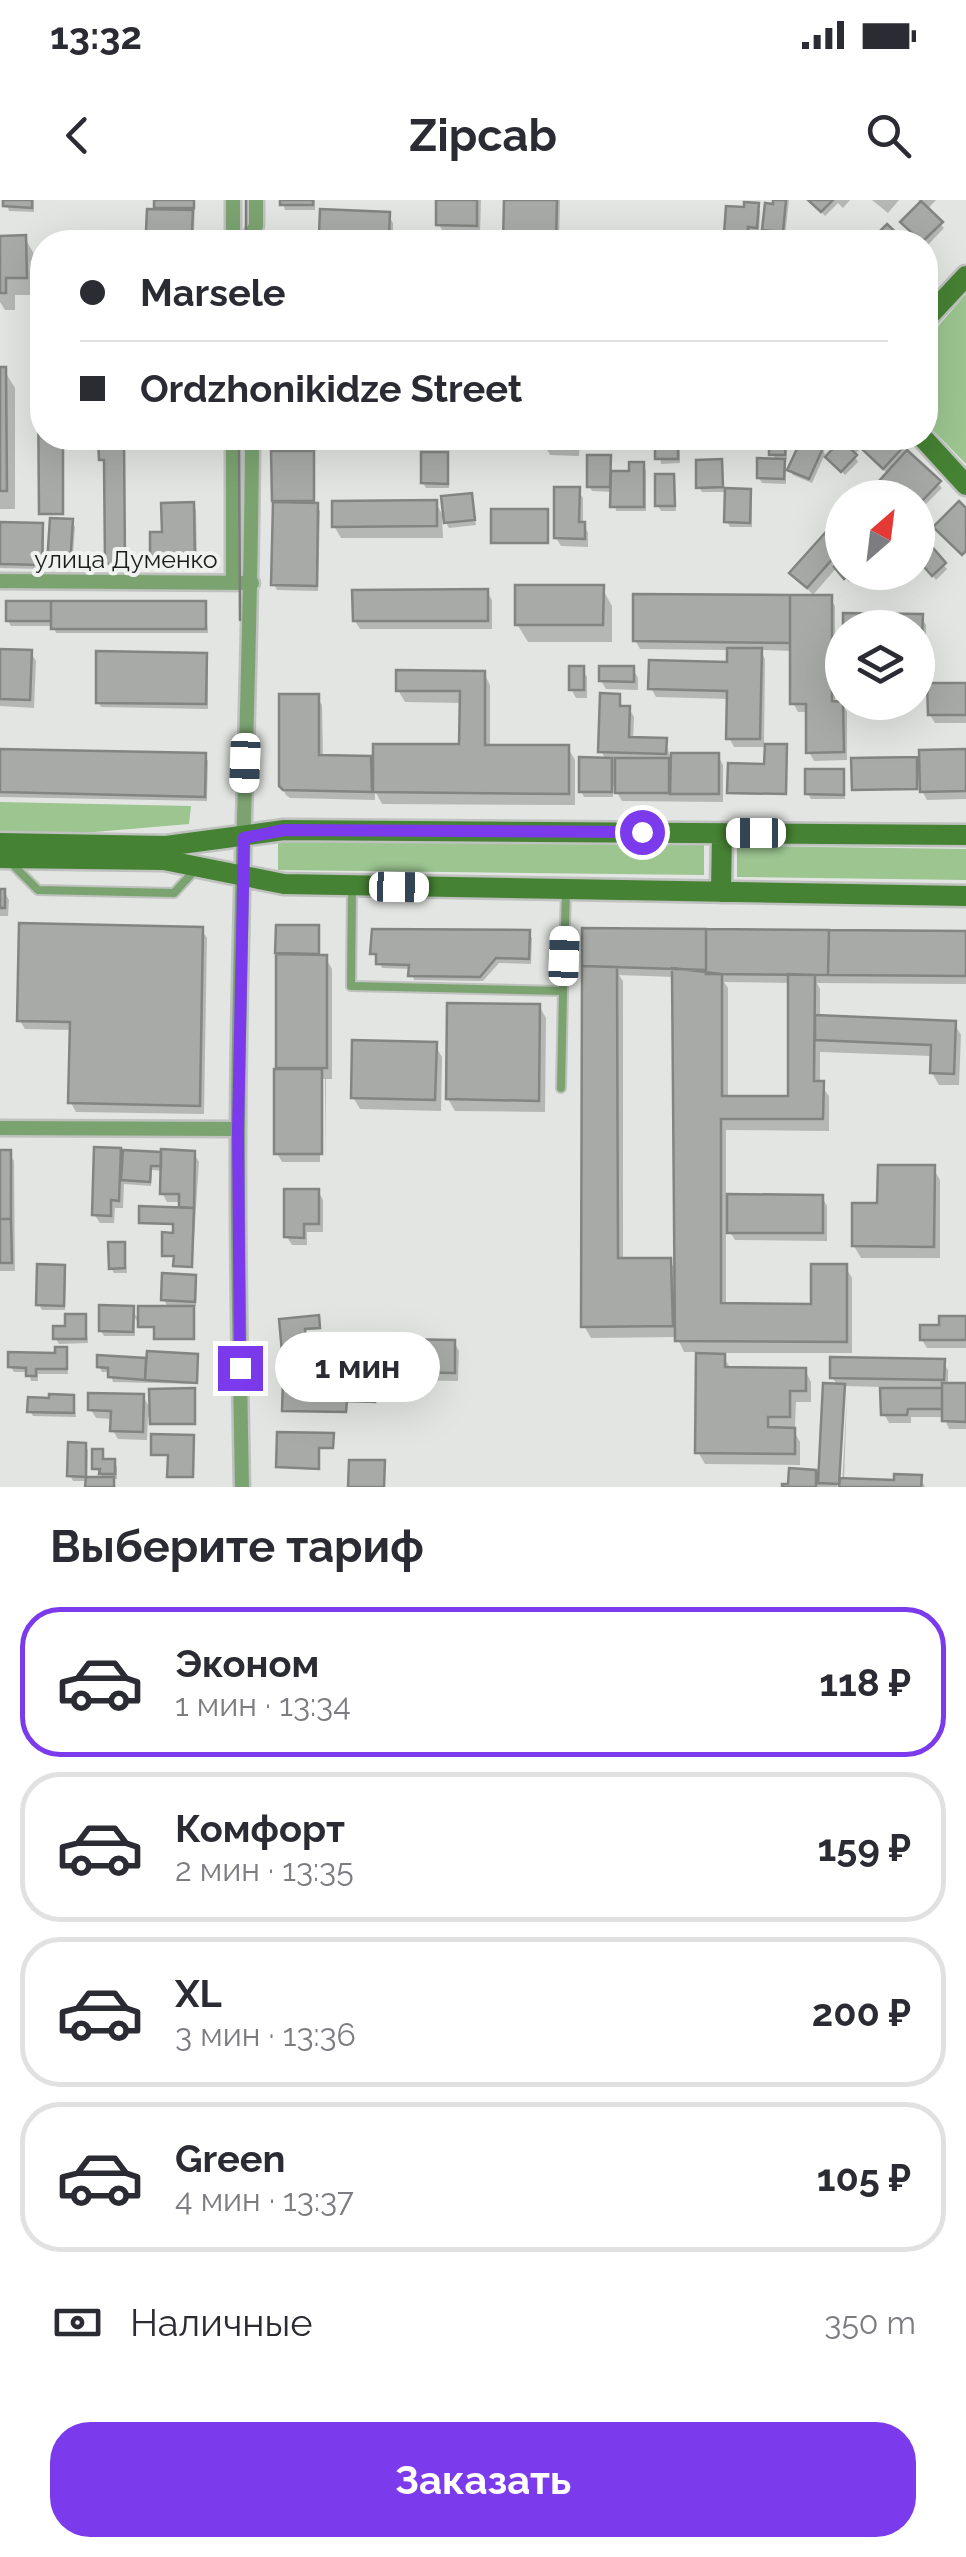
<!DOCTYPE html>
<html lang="ru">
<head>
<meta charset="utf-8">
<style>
	:root { --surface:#fff; --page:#f2f2f3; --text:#2b2b33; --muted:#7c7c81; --line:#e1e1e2; --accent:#7c3aed }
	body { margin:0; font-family:Raleway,sans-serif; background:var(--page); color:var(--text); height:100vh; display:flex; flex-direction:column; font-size:38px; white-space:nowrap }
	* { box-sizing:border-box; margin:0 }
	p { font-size:32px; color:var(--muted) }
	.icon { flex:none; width:55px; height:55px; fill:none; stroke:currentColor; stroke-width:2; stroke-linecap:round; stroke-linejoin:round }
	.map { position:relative; height:1287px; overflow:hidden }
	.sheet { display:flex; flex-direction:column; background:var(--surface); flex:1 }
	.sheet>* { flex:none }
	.guide { position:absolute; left:30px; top:30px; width:908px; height:220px; border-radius:40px; box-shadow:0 10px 40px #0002; display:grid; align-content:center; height:220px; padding:0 50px; background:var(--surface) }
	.needle { width:65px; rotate:28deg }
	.controls { position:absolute; left:825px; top:280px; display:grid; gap:20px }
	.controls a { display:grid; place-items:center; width:110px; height:110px; border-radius:50%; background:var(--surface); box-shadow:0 10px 40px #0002; font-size:50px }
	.end { position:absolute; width:45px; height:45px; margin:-22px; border:12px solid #7c3aed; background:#fff; box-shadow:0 0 0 5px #fff }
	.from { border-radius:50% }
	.bubble { position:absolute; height:70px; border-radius:35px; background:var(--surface); box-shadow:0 10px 40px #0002; font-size:32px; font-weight:700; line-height:70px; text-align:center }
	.car { position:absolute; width:30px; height:60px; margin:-30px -15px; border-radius:12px; box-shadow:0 0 8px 2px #0007; background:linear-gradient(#fff 24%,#345 0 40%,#fff 0 76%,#345 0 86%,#fff 0) }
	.guide b { display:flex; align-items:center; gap:35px; height:95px; font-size:38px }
	.guide b+b { border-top:2px solid var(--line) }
	.guide i { width:25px; height:25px; background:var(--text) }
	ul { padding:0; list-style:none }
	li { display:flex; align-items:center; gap:30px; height:150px; margin:0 20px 15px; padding:0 30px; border:5px solid var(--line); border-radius:40px }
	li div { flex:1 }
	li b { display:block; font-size:38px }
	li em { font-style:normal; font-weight:700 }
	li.active { border-color:var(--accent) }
	li>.icon { width:90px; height:90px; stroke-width:1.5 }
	h2 { padding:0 50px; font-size:45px; line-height:120px }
	.pay { display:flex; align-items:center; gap:25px; height:110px; padding:0 50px; font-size:38px }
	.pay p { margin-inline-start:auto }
	.action { display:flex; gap:20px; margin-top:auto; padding:20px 50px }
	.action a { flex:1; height:115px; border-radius:40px; background:var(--accent); color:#fff; font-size:40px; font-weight:700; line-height:115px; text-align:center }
	.status { display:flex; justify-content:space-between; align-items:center; height:70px; padding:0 50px; background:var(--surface); direction:ltr }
	.status svg { height:28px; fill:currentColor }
	header { display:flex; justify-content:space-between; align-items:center; height:130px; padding:0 50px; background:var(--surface); font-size:45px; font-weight:700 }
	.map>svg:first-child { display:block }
	.green { fill:#9cc590 }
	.shadow { fill:#0003; fill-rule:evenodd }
	.building { fill:#a7aaa6; stroke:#838582; stroke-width:2.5 }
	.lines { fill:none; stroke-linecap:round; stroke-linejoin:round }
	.lane-casing { stroke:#bec1be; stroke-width:12 }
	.street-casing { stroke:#bec1be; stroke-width:19 }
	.secondary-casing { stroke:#bec1be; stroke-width:25 }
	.lane { stroke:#7ba370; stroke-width:8 }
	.street { stroke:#7ba370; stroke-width:14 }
	.secondary { stroke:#468233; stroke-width:20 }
	.tram { stroke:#7c7e7c; stroke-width:2.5 }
	.route { stroke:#7c3aed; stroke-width:12 }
	.labels { text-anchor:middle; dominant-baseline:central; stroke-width:8; stroke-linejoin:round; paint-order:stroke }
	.street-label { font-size:25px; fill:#1b1c1b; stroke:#f0f2ef }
</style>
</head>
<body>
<div class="status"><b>13:32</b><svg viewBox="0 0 49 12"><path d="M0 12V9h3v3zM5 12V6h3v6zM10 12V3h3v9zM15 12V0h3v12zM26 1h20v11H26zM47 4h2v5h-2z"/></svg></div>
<header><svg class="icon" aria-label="back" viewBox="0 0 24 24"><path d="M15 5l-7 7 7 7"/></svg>Zipcab<svg class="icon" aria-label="search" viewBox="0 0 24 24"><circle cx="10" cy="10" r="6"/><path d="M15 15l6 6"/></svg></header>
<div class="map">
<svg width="966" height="1287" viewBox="0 0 966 1287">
	<rect width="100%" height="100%" fill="#e2e5e2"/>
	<path class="green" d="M966 94V264L925 222 927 139Z
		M0 602 191 606 189 624 71 634 0 631Z
		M278 639 704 644V675L278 670Z
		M737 646 966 649V680L737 677Z"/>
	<path class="shadow" d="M6 0H34V12L9 11Z
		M157 0H195L194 36H152L149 30 157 12Z
		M282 0H315V10H285Z
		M439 0H481L480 34 444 33 439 25Z
		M507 0H560L559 42H506Z
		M776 0H789L785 36 768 35 765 30Z
		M811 0H850L843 8 838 3 825 16Z
		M872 0H899L888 13Z
		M918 0H936L927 10 944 28 926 47 925 42H921L903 23 922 4Z
		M757 6 760 11 759 32H750L749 40 729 38 726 33 746 10Z
		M388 14 393 23V37L432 40 434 42H326L322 35Z
		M0 38H25L35 56 36 95H15V110H5L0 102Z
		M0 170H4L15 188V309H0Z
		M40 184 42 238H63V315L41 313Z
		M278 238H306L305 253H312L315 259V305L320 311 318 391 277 390 274 384V253H283Z
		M401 238H449L448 240H403Z
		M545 238H580L579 256 550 255 545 246Z
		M658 238H680V263L661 264Z
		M748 238H787V259H782L786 266V284L762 283 759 278 775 261 772 243H751Z
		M846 238 859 250 854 255 858 262 845 275 828 257Z
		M862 238H893L942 288 924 306 910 294 907 298H877L888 274 869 256 870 246Z
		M822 248 825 254 812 283 793 275 790 270Z
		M446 254 449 260V288H426L423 283Z
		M610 258 612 274H632L643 265 646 270V311H616L613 292 592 291 589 286Z
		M721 262 724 291 749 292 752 297V327H730L727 322 728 292H702L699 287Z
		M673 277 676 311H661L658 306Z
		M578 290 583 298V323L588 333V347L561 346 556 338Z
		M471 296 476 325 449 328 442 316 443 338H341L334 326 436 303 446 321Z
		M193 305 196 310 197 367 156 368 153 363 164 334Z
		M547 313V344L494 343Z
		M842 317V372H860L849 382 837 367 813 395 793 373Z
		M72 322 75 327 72 369 53 367 50 362Z
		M0 325 41 326 44 331V369L0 368Z
		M928 346 947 369 936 380 918 358Z
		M602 388 612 406V442H528L517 424Z
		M487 392 492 400V429H360L355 421Z
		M830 398 835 406V504L842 503 847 512V560L814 561 809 552V512H798L793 503V451L760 450 765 459 764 546 786 548V595L731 594 767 566V547H734L729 538 730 499 656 497 651 488 729 465 730 450 640 449 635 440Z
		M205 403 208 433H56L53 426H11L8 421Z
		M921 417 926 425V445H918Z
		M0 451 31 453 36 461 34 508 0 506Z
		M205 455 208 460V509L101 507 98 502Z
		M582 469 587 477V498H576L571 489Z
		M633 469 638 478V490L606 489 601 481Z
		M484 473 490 485V547L568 548 575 560V605L382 604 375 591V600L290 598 286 595 281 586 317 497 322 505 323 557 370 558 376 568 462 547V503L405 502 398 490Z
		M966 486V523H935L930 515Z
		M618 496 623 508H629L634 517 633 540 665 541 670 556H718L723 565V602L622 601 613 586V597H584L581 591 606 560 601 551Z
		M0 551 205 556 208 561 207 601 0 597Z
		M966 552V599L927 600 922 591Z
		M916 561 917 590 854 589Z
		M843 571 845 599H811L808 594Z
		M0 691H4L9 700 8 716H0Z
		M317 728 320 757H325L332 769V879H326V962L325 879H320V962H282L277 953 281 871 278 752Z
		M202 730 207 738 204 914 76 912 71 903 72 830 25 829 20 821Z
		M584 730 966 734V784L817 783 820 789V817L954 823 961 835 959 885H939L932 873 933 856 820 852V884L829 896V931L726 930V996L822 997 827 1006V1041L735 1040 726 1026V1106H814L845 1066 852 1078V1153H721L731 1169 805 1170 811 1182V1202H796L795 1228H792L800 1242V1265L705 1264 698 1252 699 1152H684L677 1137 591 1138 584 1126ZM619 775 674 777 677 1073 670 1061H623V781ZM724 782 790 783V899H728V788Z
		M529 733 532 738 531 764 499 763 483 781 414 780 411 769 382 768 379 759 373 754Z
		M539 806 546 818 545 912 455 911 448 899Z
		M435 845 442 857 441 911 360 909 353 897Z
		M120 950 125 960 194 953 199 962 192 1068 177 1067 176 1057 164 1055 176 1035V1025L141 1023 183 1010 182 1002H167L162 993 163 971 152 970 151 986 124 984 123 1008H115L114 1023H100L94 1014Z
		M0 953H9L14 961 15 1071H0Z
		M933 968 940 980V1058H861L854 1046 880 1005Z
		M318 991 323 1000V1032H307V1045H292L287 1037Z
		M124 1044 127 1073H114L111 1068Z
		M63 1067 66 1072 65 1110H42L39 1104Z
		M194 1077 197 1082 196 1106H191L194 1140H158L157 1128H141L135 1118V1136H104L101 1131 132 1109 140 1122 169 1109 164 1100Z
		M85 1116 88 1143 59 1144 56 1139Z
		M966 1118V1148H927L922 1140 942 1127Z
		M454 1142 459 1151 458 1181 402 1180 397 1171Z
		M66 1149 68 1174H38V1181H31L29 1172H14L11 1167 58 1156Z
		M198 1158 196 1184 113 1182 110 1172H102L99 1166 145 1161 148 1168Z
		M943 1162 948 1170V1185L966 1186V1229H949L944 1217H911V1223H889L884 1214 883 1187 843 1186 846 1192H842L837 1287H785H791V1271L821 1273 838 1186 832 1177Z
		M375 1185 374 1203 346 1202V1213L285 1210Z
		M194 1193 195 1225H153L148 1216 147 1240 118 1239 113 1231V1219L96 1218 91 1210 143 1196 152 1212Z
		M847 1193 844 1280 896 1282 920 1277 925 1287H842Z
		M73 1197 76 1217 33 1216 30 1211Z
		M85 1245 88 1250 87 1279 106 1280 95 1268 101 1252 104 1262 114 1261 117 1267V1279H112L116 1287H88V1281H73L70 1275Z"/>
	<path class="building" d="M3 0H32V8L3 6Z
		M154 0H194V8H154Z
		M280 0H313V5H280Z
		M436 0H477V26L436 25Z
		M504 0H557L556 42H503Z
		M773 0H786L783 32 762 30 765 3 773 4Z
		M808 0H833L821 12Z
		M921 1 943 22 922 42 900 22Z
		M744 2 759 3 757 28 748 27V36L724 34 726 6 744 7Z
		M147 9 193 10 192 32 146 31Z
		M320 9 390 12 389 38 319 35Z
		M887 24 906 42H874L871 40Z
		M26 35 27 78H6V93H0V36Z
		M392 35 433 37V42H392Z
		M40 67H42V110H39Z
		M0 167H6L7 291H0Z
		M38 182H42V238H63V314H39Z
		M98 238H124L125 364H105L104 260H99Z
		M276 238H304V247H276Z
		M543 238H576L575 248 542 247Z
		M655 238H678V259H655Z
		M745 238H786L785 255H769V238Z
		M802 238 824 246 809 279 787 270Z
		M843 238H853L858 243 852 250 857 255 841 272 825 257Z
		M875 238H897L905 245 883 269 863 250Z
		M907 250 941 281 920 303 906 290 899 298H877L870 291Z
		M271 251H314V301H272Z
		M421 252H448V284L421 283Z
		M587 255H611L610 287H587Z
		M757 258 785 259 784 279 757 278Z
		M722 259 723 287 696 288V260Z
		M629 262H644V307H610L611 271H629Z
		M655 274H674L675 306H655Z
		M554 287H580L579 322H585V339L554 338Z
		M725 288 751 289 750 323 724 322Z
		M472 293 475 320 444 323 441 296Z
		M437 300V326L332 327V301Z
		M959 301 966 308V351L962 355 933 327Z
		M194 302 195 362 150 363V332H162L161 303Z
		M273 302 318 303 317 386 271 385Z
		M491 309H548V343H491Z
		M842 314V348L807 388 789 373Z
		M50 318 73 319 70 364 47 363Z
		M0 322 43 323 42 365 0 364Z
		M928 342 946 363 932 376 918 360V351Z
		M842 360V372H852L844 379 834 367Z
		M515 385H604L603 425H515Z
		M488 389V421H353L352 390Z
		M633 394 790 395V443L633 441Z
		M790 395H832V501L843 502 844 552 806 553V504H790Z
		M6 401H51V421H6Z
		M51 401H206V429H51Z
		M843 413 923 414 922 437H918V428H843Z
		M727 448H762L760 539H726L727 491 648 489 649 460 727 462Z
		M0 449 32 450 30 500 0 499Z
		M96 451 207 453 206 504 96 503Z
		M569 466H584V490H569Z
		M599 466H634V482L599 481Z
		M396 470 485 471V545H569V594L373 592V544H459L460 491H396Z
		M927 483H966V515H928Z
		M600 493 620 494V506H630L629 537 667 538 666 554 598 552Z
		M279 494H319V555L371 556 372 592 283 590 279 586Z
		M765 544H787L786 594 727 593 728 563 764 564Z
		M0 549 206 553 205 597 0 592Z
		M966 549V591L920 592 919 550Z
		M671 553H719V594H670Z
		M579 557 612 558V592H579Z
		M917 557V589L852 590 851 558Z
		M615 558H669V593H615Z
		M805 569H844V595L805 594Z
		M0 689H5V708H0Z
		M19 723 203 727 200 906 68 903 70 822 17 821Z
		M276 725H319V754L275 753Z
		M582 728 706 729V770L582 766Z
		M372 729 530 730 529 759 496 758 480 777 408 776 409 765 376 764V754H370Z
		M706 729 829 730 828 775 706 774Z
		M829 730 966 731V776L828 775Z
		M276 754 327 755V868H276Z
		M582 766 617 767 618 1058H671L673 1126 581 1127Z
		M672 768 722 774V896H788V774L815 775 814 881H824L823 919H721V1103L811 1104V1064H847V1142L675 1141Z
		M447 803 540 804 539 901 446 899Z
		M815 815 956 821 954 874 930 873 931 845 815 840Z
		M352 840 437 842 435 900 351 898Z
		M274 869H322V954H274Z
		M94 947 121 948 119 1001 111 1000V1016L92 1015Z
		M161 949 195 951 194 1008 179 1007V994H160Z
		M0 950H11V1019H0Z
		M123 950 161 952V966H151L150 982 121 980Z
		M878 965H935L934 1047 852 1046V1003H877Z
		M284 989H319V1024H304V1038L284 1037Z
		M727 994 823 995V1033H727Z
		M139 1006 194 1008 192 1067 173 1066 174 1056H162V1032L173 1033V1024L139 1023Z
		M0 1019H11L12 1063H0Z
		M108 1042H125V1068L109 1069Z
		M37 1064 65 1065 64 1106 36 1105Z
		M162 1073 196 1075 195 1102 161 1100Z
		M99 1105 134 1106 133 1132 99 1131Z
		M138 1106H194V1139H154V1127H138Z
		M65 1114H86V1139H53V1126H65Z
		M319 1115 320 1128 305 1129 307 1149 282 1152 279 1119Z
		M939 1116H966V1140H920V1125H939Z
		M395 1139 455 1140V1173L395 1172Z
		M55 1147H67V1169H36V1176H26V1168L8 1167V1152L55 1153Z
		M147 1151 198 1154 197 1183 145 1180Z
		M696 1153 725 1154V1167L806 1168V1191H790V1217H768V1227L795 1228V1254L695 1253Z
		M97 1155 146 1158 145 1180 108 1177V1168L97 1167Z
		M830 1157 945 1159 944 1180 830 1178Z
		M283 1178 375 1180V1202L347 1201 346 1212 282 1211Z
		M823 1183 845 1184 839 1284 818 1283Z
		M942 1183H966V1222L942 1221Z
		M195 1188V1224H150L149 1189Z
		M880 1188H942V1209H908L907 1215H881Z
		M88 1193 144 1194 143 1232 110 1231 111 1211 88 1210Z
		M49 1194 74 1195V1213L27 1212 28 1197 49 1198Z
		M277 1232 334 1233 333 1248H319V1269L276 1267Z
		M151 1234 194 1235 193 1277H167L168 1255H151Z
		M68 1242 86 1243V1277L67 1276Z
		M92 1249H103V1259H115V1274H99L100 1269H92Z
		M349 1260H385L384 1287H348Z
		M789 1268 816 1270V1287H782V1284H788Z
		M894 1274 922 1275 921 1287H839L840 1278 894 1280Z
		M86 1277H114V1287H85Z"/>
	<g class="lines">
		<g class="lane-casing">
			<path id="lane" d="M8 660 38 690 174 693 195 670
				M352 686 351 786 563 791 566 692
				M561 888 563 791"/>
		</g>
		<g class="street-casing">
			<path id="street" d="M233 42V0
				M246 42 256 26V0
				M0 381 252 383
				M233 382V238
				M0 928 238 929
				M242 1287C240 1168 237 1049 238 929 239 699 251 468 252 238"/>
		</g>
		<g class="secondary-casing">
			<path id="secondary" d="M925 120 966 76
				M923 238 966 285
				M0 643 166 646 284 630 966 635
				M0 658 164 660 284 684 966 696
				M721 692 722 633"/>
		</g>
		<use href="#lane" class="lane"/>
		<use href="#street" class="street"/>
		<use href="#secondary" class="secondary"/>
		<path class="tram" d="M246 42V0
			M239 238 240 420"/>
	</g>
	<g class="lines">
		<path class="route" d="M240 1168 238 930 244 638 284 630 642 632"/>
	</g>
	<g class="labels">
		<g class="street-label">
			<text x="126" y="359">улица Думенко</text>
		</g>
	</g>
</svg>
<div class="controls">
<a><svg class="needle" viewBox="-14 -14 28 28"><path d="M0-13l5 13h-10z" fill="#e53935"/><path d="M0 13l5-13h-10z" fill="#7c7c81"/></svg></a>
<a><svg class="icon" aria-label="layers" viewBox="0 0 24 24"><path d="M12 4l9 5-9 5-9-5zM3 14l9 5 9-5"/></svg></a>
</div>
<i class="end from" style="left:642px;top:632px"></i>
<i class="end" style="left:240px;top:1168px"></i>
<div class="bubble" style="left:275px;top:1132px;width:165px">1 мин</div>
<i class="car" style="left:245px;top:563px;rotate:182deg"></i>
<i class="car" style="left:756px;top:633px;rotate:270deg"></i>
<i class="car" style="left:399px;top:687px;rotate:91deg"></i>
<i class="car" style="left:564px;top:756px;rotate:2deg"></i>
<div class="guide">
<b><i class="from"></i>Marsele</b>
<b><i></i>Ordzhonikidze Street</b>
</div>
</div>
<section class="sheet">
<h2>Выберите тариф</h2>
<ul>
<li class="active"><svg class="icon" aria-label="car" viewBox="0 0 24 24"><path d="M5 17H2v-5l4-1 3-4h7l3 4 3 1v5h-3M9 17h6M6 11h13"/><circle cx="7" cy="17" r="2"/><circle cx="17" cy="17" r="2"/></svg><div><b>Эконом</b><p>1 мин · 13:34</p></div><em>118 ₽</em></li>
<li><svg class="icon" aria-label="car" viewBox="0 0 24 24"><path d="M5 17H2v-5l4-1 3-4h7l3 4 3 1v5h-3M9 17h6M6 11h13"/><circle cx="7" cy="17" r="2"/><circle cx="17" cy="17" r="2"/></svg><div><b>Комфорт</b><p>2 мин · 13:35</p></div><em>159 ₽</em></li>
<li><svg class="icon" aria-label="car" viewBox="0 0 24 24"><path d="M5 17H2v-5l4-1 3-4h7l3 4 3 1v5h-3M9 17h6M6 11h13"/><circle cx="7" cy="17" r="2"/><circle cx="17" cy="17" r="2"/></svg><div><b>XL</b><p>3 мин · 13:36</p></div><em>200 ₽</em></li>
<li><svg class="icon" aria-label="car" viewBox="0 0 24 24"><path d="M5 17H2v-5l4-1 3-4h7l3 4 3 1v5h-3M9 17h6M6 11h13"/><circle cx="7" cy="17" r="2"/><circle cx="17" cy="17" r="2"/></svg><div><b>Green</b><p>4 мин · 13:37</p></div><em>105 ₽</em></li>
</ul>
<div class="pay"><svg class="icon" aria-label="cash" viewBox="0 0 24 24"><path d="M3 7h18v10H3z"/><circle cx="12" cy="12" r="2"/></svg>Наличные<p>350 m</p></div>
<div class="action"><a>Заказать</a></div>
</section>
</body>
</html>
